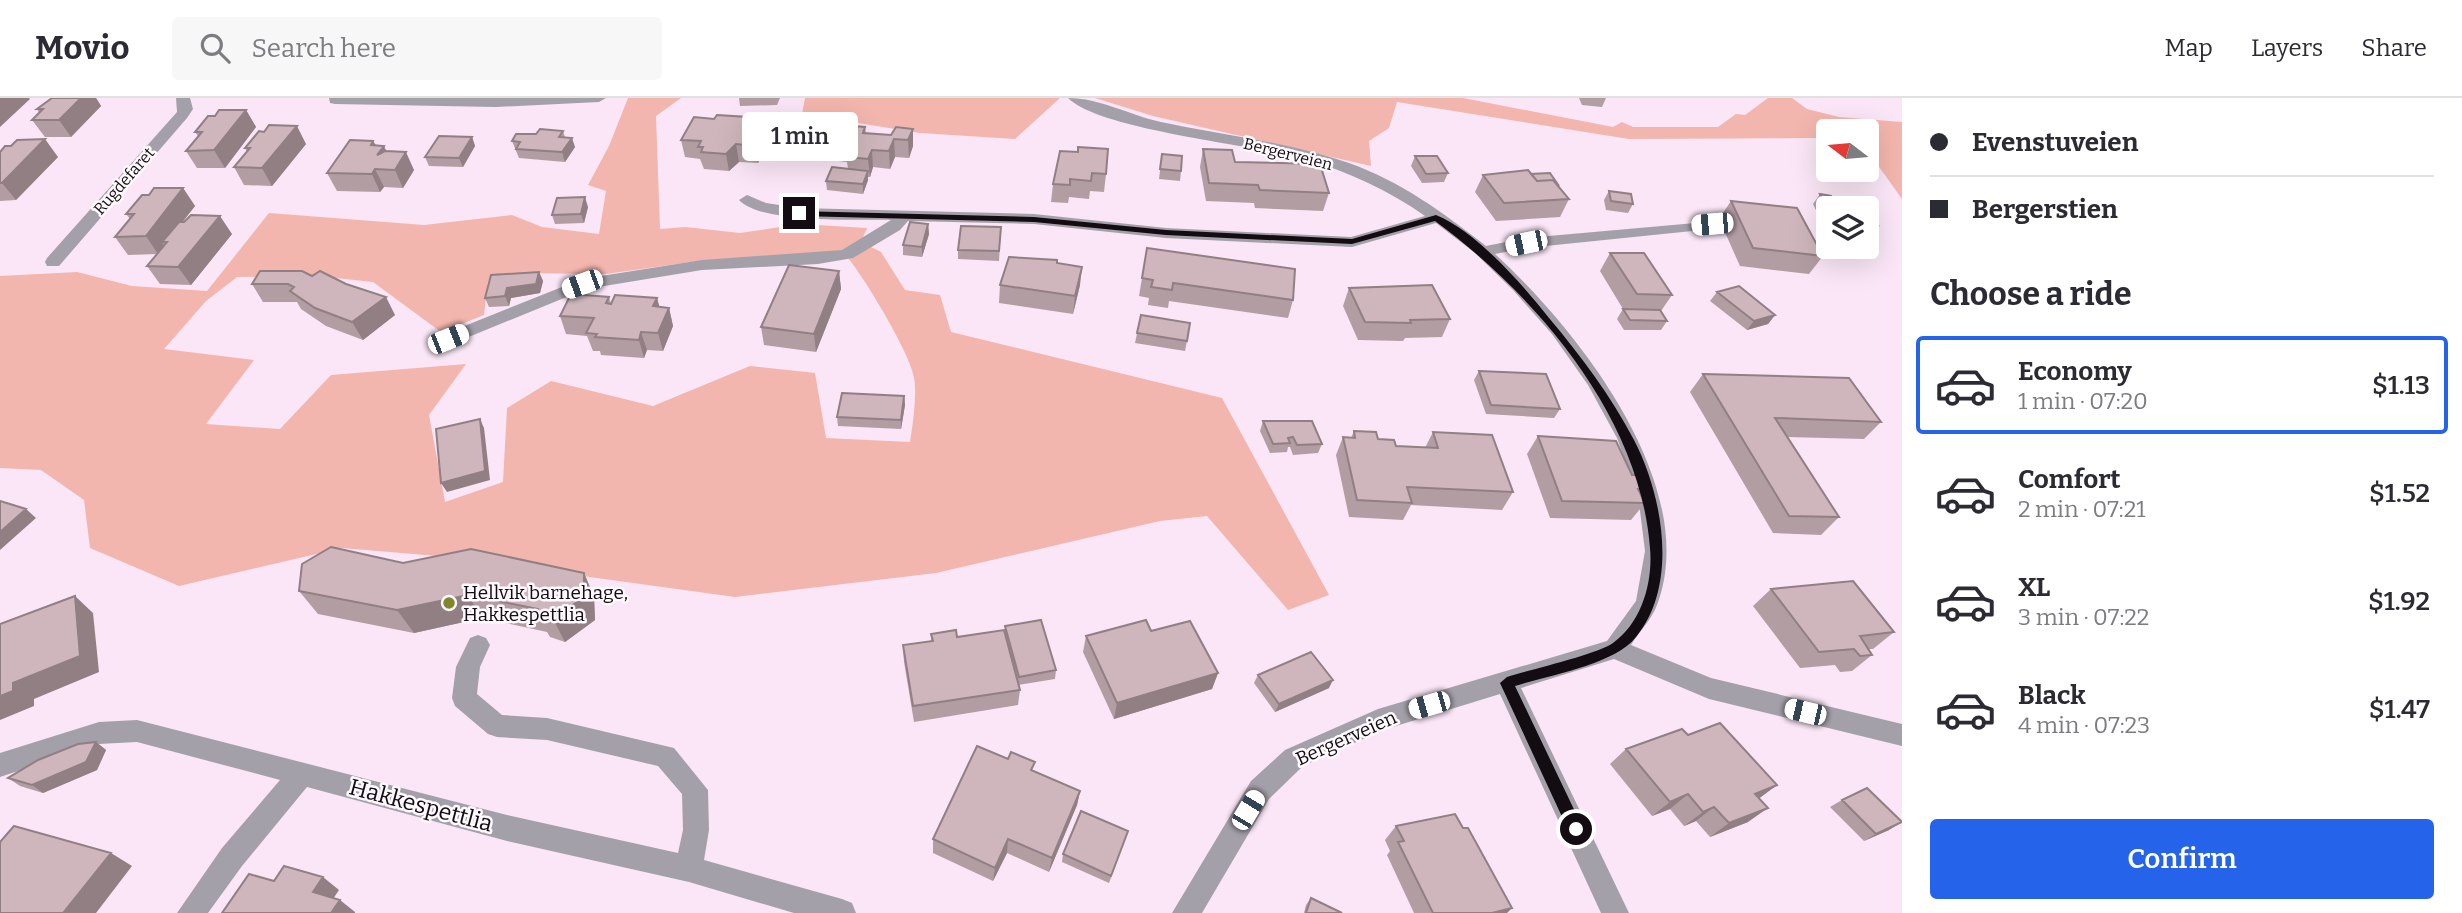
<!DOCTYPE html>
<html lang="en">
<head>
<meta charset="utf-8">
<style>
	:root { --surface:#fff; --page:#f7f7f7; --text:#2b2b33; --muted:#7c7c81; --line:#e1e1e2; --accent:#2563eb }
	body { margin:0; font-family:Bitter,serif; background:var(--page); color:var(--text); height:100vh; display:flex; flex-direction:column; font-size:26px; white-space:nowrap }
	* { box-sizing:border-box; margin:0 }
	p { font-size:23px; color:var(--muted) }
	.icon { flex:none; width:38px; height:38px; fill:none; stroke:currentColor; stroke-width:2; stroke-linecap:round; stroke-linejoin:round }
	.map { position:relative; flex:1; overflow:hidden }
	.panel { display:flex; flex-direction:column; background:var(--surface); width:560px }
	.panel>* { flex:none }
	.hud { display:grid; align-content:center; height:154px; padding:0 28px; background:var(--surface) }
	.needle { width:46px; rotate:286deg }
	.fabs { position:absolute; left:1816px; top:21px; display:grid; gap:14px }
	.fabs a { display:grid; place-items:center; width:63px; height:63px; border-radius:7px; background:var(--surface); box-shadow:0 7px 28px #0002; font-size:35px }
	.end { position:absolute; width:32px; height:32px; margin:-16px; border:9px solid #130c12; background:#fff; box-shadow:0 0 0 4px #fff }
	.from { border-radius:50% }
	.bubble { position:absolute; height:49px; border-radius:7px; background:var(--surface); box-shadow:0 7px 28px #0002; font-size:23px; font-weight:600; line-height:49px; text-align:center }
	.car { position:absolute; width:21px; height:42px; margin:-21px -10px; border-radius:9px; box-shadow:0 0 5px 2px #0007; background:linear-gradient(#fff 24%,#345 0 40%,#fff 0 76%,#345 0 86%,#fff 0) }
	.hud b { display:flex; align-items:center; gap:24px; height:66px; font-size:26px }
	.hud b+b { border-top:2px solid var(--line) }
	.hud i { width:18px; height:18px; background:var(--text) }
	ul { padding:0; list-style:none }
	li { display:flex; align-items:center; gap:21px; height:98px; margin:0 14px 10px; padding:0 14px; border:4px solid transparent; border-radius:7px }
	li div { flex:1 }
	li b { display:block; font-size:26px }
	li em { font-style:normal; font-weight:600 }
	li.current { border-color:var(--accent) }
	li>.icon { width:63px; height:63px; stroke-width:1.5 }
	h2 { padding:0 28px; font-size:32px; line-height:84px }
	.button { display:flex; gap:14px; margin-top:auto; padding:14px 28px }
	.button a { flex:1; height:80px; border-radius:7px; background:var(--accent); color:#fff; font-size:28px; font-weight:600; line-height:80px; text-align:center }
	header { display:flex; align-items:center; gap:42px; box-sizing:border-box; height:98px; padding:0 35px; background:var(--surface); border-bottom:2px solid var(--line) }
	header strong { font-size:33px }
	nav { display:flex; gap:38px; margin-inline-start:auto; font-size:24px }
	.search { width:490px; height:63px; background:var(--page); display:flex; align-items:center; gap:18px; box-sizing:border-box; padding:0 24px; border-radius:7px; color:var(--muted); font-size:26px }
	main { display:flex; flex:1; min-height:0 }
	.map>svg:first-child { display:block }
	.green { fill:#f3b6ae; fill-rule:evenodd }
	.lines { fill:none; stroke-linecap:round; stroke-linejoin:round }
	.minor { fill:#a4a0a9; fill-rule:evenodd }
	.wall { fill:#b29da3 }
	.shaded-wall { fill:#917f84 }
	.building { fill:#cfb6bd; stroke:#917f84; stroke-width:2 }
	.route { fill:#130c12 }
	.poi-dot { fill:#84842e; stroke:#fdf9fc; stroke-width:2.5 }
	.labels { text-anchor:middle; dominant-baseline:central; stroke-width:5; stroke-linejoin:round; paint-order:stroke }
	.far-street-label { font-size:16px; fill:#130c12; stroke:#fdf9fc }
	.poi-label { font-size:19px; fill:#130c12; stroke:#fdf9fc; text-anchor:start }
	.street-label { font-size:19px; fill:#130c12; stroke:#fdf9fc }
	.near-street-label { font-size:23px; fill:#130c12; stroke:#fdf9fc }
</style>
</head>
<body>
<header>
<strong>Movio</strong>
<div class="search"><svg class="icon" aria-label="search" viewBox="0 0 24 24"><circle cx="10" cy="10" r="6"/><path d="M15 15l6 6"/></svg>Search here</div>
<nav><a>Map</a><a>Layers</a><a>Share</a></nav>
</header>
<main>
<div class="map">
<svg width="1902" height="815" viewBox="0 0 1902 815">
	<rect width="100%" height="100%" fill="#fae6f6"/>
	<path class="green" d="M628 0H681L656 18 660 131 685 129 740 135 800 126 867 130 861 144 881 154 905 192 940 197 951 234 1222 300 1329 497 1288 512 1207 418 1160 423 936 475 735 499 437 458 342 450 179 488 90 450 84 402 41 372 0 370V178L77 174 132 188 207 193 269 115 424 127 512 117 542 129 599 136 606 93 588 87 609 48ZM842 153C860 171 910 255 914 279 917 297 913 326 910 344L826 340 815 275 750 268 653 308 551 283 507 310 503 384 445 404 429 317 466 266 331 277 280 331 206 326 254 262 164 251 206 203 237 179 317 178 373 184 441 234 484 217 488 183 503 175 606 176 698 163Z
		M805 0H1060L1015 41 920 35 802 16Z
		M1095 0H1463L1613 29 1622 24 1633 29H1718L1736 16 1745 17 1768 0H1792L1807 11 1839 19 1902 24V101L1867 52V33H1829V40L1629 41 1397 4 1389 30 1369 43 1371 68 1153 18Z"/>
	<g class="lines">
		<path class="minor" d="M176 0H190L193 11 187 20 59 168H47L45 164 47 160 177 14Z
			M329 0H606L599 4 496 9 335 6 330 5Z
			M1068 0C1100 0 1129 17 1161 24 1223 37 1288 44 1349 65 1400 83 1444 115 1486 148L1526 140 1718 123V129L1712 131 1526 150 1495 156C1577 231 1702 388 1657 507 1652 521 1639 534 1631 547L1711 580 1902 626V648L1709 601 1614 561 1521 590 1629 815H1601L1500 596 1383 632 1303 668 1269 701 1202 815H1172L1251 683 1285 652 1378 611 1607 543 1636 503 1645 453 1638 397 1617 340 1588 287 1552 236 1513 192 1475 155 1436 125 1352 149 1166 140 1034 126 908 123 900 132 853 160 818 166 702 172 586 191 454 245 448 247 439 241 442 237 582 181 702 162 842 152 891 122C858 121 761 126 739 102L747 97 766 105 799 110 1034 116 1166 130 1351 139 1425 118C1388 92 1349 74 1305 61 1255 47 1100 32 1068 0Z
			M478 537 486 540 490 547 480 569 477 596 502 617 547 620 674 650 708 692 709 732 704 762 842 801 852 805 856 815H794L689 784 507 743 307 689 242 768 208 815H177L222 750 280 682 137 644 99 646 0 679V655L99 624 137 622 507 717 678 755 683 732 682 696 658 668 547 642 497 639 488 636 455 608 452 600 456 569 470 540Z"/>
	</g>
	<path class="wall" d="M52 0H96L101 8 71 39H45L32 22 39 15 37 11Z
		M739 0H780L777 7 740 8Z
		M1579 0H1606L1602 9 1582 7Z
		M246 12 256 29 225 70H197L186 53 198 38 195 34 215 18Z
		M749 24 769 43 758 65 739 64 729 73 704 71 700 61 685 59 681 42Z
		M865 29 866 35 891 37 913 31V48L909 60 895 59 890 71 873 69 870 79H868V82L863 96 827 92 826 83 848 71 847 64 821 61 819 43Z
		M563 33 565 39 575 49 565 64 519 60 512 43 536 36Z
		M472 39 475 48 463 69 429 68 425 59Z
		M373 43 376 47 414 72 403 90 384 89 380 94 337 93 327 75Z
		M306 46 272 88 244 87 234 69 247 54 245 50Z
		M11 48 58 59 16 102 0 103V54Z
		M1203 51 1235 64 1329 95 1323 113 1255 110 1254 105 1206 103 1200 69Z
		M1060 53 1106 76 1104 94 1090 93 1089 101 1069 99 1068 105 1051 104 1053 86Z
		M1162 56 1181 73 1180 83 1159 81Z
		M1415 58 1448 75 1444 84 1422 85 1411 68Z
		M1531 76 1559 88 1569 101 1560 119 1496 123 1475 94 1483 77Z
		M183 90 195 108 182 124 232 136 191 187 160 186 147 168 157 156 128 157 115 139 130 121 126 116 149 97Z
		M1609 93 1633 106 1628 115 1606 112 1604 102Z
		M1820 96 1831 98 1832 101 1866 103 1878 127 1870 136H1867V110H1829V131H1825L1813 106Z
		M1731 103 1823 158 1809 176 1740 168 1719 121Z
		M588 109 584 125 555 126 552 117Z
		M928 126 929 136 922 159 903 157V147Z
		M1001 129 999 163 958 161V152Z
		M1147 150 1293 202 1288 220 1169 203 1168 210 1148 207 1149 200 1139 198Z
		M1610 155 1672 197 1661 213 1667 223 1661 232H1624L1617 221 1623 211 1600 173Z
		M1057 165 1080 187 1073 216 999 205 1000 187Z
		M260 173 395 217 363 242 326 228 301 211 297 204H263L252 186Z
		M839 173 841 191 816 254 764 247 761 229Z
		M539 174 543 183 540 195 511 200 509 208 489 209 485 200Z
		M1349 190 1450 221 1442 239 1405 240 1403 243 1358 242 1343 208Z
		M1717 194 1775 217 1768 226 1747 232 1710 203Z
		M609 199 611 206 657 200 659 209 669 210 673 228 663 253 647 252 644 260 601 257 600 253H593L587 238 566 236 560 218Z
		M1141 217 1187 243 1185 253 1135 245Z
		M1479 273 1560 311 1554 320 1486 316 1474 282Z
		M1703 276 1881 324 1864 341 1787 339 1839 419 1821 437 1773 435 1690 294Z
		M904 298 905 307 901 331 838 328 837 319Z
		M1263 323 1322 346 1318 355 1293 357 1290 349H1288L1287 354 1270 355 1260 333Z
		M1354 333 1378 341 1396 348 1425 350 1433 334 1513 394 1502 412 1411 407 1403 422 1349 419 1336 357 1343 339 1351 340Z
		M1538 338 1632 377 1644 391 1640 395 1645 405 1631 422 1550 420 1527 356Z
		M403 465 584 475 594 499 595 522 565 544 550 539 547 534 482 520 414 535 318 516 299 493Z
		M1771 491 1894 534 1873 551H1869L1872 557 1852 573 1840 574 1835 567 1800 570 1753 508Z
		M1005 528 1056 572 1055 581 1018 587 1020 592 1018 607 914 624 904 564 903 547 931 543V536L957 539 1005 533Z
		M1151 533 1218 575 1212 591 1114 621 1083 554 1086 538Z
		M1258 577 1329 590 1275 614 1254 585Z
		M1688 637 1777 687 1759 700 1748 724 1710 739 1696 723 1684 728 1670 711 1652 718 1610 666 1626 651Z
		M96 644 106 652 97 672 43 695 20 688 8 680Z
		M1034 673 1080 693 1077 707 1049 774 1007 755 993 783 933 755V741Z
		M1842 702 1889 732 1864 743 1830 709Z
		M1396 728 1507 815H1414L1387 757 1390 753 1385 742Z
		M1128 733 1109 785 1062 764 1063 756Z
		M1311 800 1342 815H1304L1306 807Z"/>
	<path class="shaded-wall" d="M0 0H29L30 1 0 29Z
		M81 0H96L101 8 71 39 59 22Z
		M246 12 256 29 225 70 214 52Z
		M766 25 769 43 758 65 755 48Z
		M297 28 306 46 272 88 262 70Z
		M913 31V48L909 60 908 42Z
		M472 39 475 48 463 69 459 60Z
		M572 40 575 49 565 64 562 54Z
		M45 41 58 59 16 102 2 85Z
		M894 41 895 59 890 71 889 53Z
		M373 43 379 54 384 48 392 65 387 72 371 47Z
		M736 46 739 64 729 73 726 56Z
		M872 52 873 69 870 79 868 61Z
		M406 54 414 72 403 90 395 72Z
		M375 71 384 89 380 94 372 76Z
		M868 73V82L863 96V86Z
		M183 90 195 108 167 144H162L164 148 158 156 146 138Z
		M585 99 588 109 584 125 581 116Z
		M220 118 232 136 191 187 178 169Z
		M928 126 929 136 922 159V149Z
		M1082 169 1080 187 1073 216 1075 198Z
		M839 173 841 191 816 254 814 236Z
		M539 174 543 183 540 195 511 200 509 208 505 198 507 190Z
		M386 199 395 217 363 242 352 224Z
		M657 200 662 218 653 208Z
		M669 210 673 228 663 253 658 235Z
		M1775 217 1768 226 1747 232 1754 223Z
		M641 234 647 252 644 260 639 242Z
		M904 298 905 307 901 331V322Z
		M480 321 484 330 490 382 447 394 441 385Z
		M26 411 36 420 0 452V434Z
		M584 475 594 499 595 522 565 544 553 521Z
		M468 497 482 520 414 535 397 512Z
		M75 498 93 515 99 574 34 601V608L0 622V598L13 585Z
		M1218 575 1212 591 1114 621 1117 605Z
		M1333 582 1329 590 1275 614 1279 606Z
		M96 644 106 652 97 672 43 695 32 687Z
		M1777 687 1757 702 1755 696Z
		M1080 693 1077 707 1049 774 1052 760Z
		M1688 696 1670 711 1652 718 1670 704Z
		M1714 709 1696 723 1684 728 1703 714Z
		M1768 710 1748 724 1710 739 1729 725Z
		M1902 724 1889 732 1864 743 1876 736Z
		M1008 741 1007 755 993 783 995 770Z
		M111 755 132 768 96 815H63Z
		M323 779 339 792 329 807 313 794Z
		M340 802 355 814V815H331Z
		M1512 810 1507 815H1492Z"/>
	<path class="building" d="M52 0H81L59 22H32L43 11H37Z
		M219 12H246L214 52 186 53 202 34H195L208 18H215Z
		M717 17 748 19 746 23 766 25 755 48 736 46 726 56 701 54 703 49H698L701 43 681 42 694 19 714 21Z
		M828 26 865 29 863 35 891 37 896 29 913 31 908 42 894 41 889 53 872 52 868 61 847 59 852 47 819 43Z
		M269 27 297 28 262 70 234 69 250 50H245L259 33 264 34Z
		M540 31 563 33 559 39 572 40 562 54 516 51 520 44 512 43 516 36H536Z
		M439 38 472 39 459 60 425 59Z
		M45 41 2 85H0V54L5 48H11L17 42Z
		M350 42 373 43 371 47 384 48 377 57 385 53 406 54 395 72 375 71 372 76 327 75Z
		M1078 49 1108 51 1106 76 1092 75 1091 83 1070 81V87L1053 86 1060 53 1078 54Z
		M1203 51 1232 52 1235 64 1320 66 1329 95 1260 92 1258 87 1209 85Z
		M1162 56 1182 58 1181 73 1160 71Z
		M1415 58H1437L1448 75 1426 76Z
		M832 69 868 73 863 86 826 83Z
		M1528 72 1537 83 1553 82 1569 101 1504 105 1483 77Z
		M1550 75 1559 88 1553 82 1537 83 1531 76Z
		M154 90H183L146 138 115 139 134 116H126L142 97H149Z
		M1609 93 1631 96 1633 106 1611 103Z
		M1820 96 1831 98 1832 101 1866 103 1878 127 1867 125V110H1829V114Z
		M585 99 581 116 552 117 557 100Z
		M1731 103 1797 110 1823 158 1753 150Z
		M191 117 220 118 178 169 147 168 167 144H162L179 124H184Z
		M910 124 928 126 922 149 903 147Z
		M961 128 1001 129 999 153 958 152Z
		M1147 150 1295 171 1293 202 1173 185 1172 192 1151 189 1153 182 1142 180Z
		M1610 155H1644L1672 197 1637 196Z
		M1009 159 1057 162V165L1082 169 1075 198 1000 187Z
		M789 167 839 173 814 236 761 229Z
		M260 173H302L312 178 320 173 346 186 386 199 352 224 315 210 290 193 294 189 288 186H252Z
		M539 174 536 186 507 190 505 198 485 200 491 177Z
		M1432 187 1450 221 1410 222 1411 225 1365 224 1349 190Z
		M1739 188 1775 217 1754 223 1717 194Z
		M571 196 609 199 606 205 611 206 615 197 657 200 653 208 669 210 658 235 641 234 639 242 595 239 597 236 586 235 594 220 560 218Z
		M1623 211 1660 212 1667 223 1630 222Z
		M1141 217 1190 225 1187 243 1137 235Z
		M1479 273 1546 276 1560 311 1491 307Z
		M1703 276 1849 280 1881 324 1775 320 1839 419 1789 418Z
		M842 295 904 298 901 322 837 319Z
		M480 321 485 373 441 385 436 331Z
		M1263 323H1312L1322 346 1297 347 1293 339 1288 340 1290 345 1273 346Z
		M1354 333 1376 334 1378 341 1394 342 1396 348 1438 350 1433 334 1492 337 1513 394 1407 389 1412 405 1357 402 1343 339 1355 340Z
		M1538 338 1616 343 1632 377H1638L1644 391H1638L1645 405 1562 403Z
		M0 403 26 411 0 434Z
		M331 449 403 465 471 451 584 475V499L553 521 538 516V511L468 497 397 512 299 493 302 466Z
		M1853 483 1894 534 1860 538 1872 557 1860 558 1854 551 1819 554 1771 491Z
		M75 498 80 558 13 585V593L0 598V526Z
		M1041 522 1056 572 1019 579 1005 528Z
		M1146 522 1151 533 1190 523 1218 575 1117 605 1086 538Z
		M956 532 957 539 1004 532 1020 592 913 608 903 547 933 543 931 536Z
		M1311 554 1333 582 1279 606 1258 577Z
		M1720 625 1777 687 1755 696 1768 710 1729 725 1714 709 1703 714 1688 696 1670 704 1626 651 1682 631 1688 637Z
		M96 644 86 664 32 687 8 680 38 662 78 646Z
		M977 648 1008 661 1011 654 1035 664 1031 672 1080 693 1052 760 1008 741 995 770 933 741Z
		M1867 690 1902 724 1876 736 1842 702Z
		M1081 713 1128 733 1111 778 1063 756Z
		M1455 716 1463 730H1468L1512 810 1492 815H1433L1398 744 1404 743 1396 728Z
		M14 728 111 755 63 815H0V744Z
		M284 768 323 779 313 794 340 802 331 815H222L249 776 274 783Z
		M1311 800 1342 815H1306Z"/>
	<path class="route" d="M796 113 1034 119 1166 132 1352 141 1436 117C1477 134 1522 186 1549 220 1581 258 1611 298 1634 342 1663 398 1679 487 1636 539 1614 567 1549 577 1515 588L1581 726V736H1570L1500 585 1507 579C1529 572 1598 556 1613 545 1642 524 1653 484 1650 450 1640 319 1537 198 1435 123L1352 146 1166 137 1034 124 799 118Z"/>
	<circle class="poi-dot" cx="449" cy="505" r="7"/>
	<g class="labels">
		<g class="far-street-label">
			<text transform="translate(1288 56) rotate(14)">Bergerveien</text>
			<text transform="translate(124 83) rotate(-49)">Rugdefaret</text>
		</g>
		<g class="poi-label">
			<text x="463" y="494">Hellvik barnehage,<tspan x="463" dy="22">Hakkespettlia</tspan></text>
		</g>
		<g class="street-label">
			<text transform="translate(1346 640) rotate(-24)">Bergerveien</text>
		</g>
		<g class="near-street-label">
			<text transform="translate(421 707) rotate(15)">Hakkespettlia</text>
		</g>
	</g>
</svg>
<div class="fabs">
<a><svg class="needle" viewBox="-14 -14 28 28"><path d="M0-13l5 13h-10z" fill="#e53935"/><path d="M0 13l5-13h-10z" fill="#7c7c81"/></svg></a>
<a><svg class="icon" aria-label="layers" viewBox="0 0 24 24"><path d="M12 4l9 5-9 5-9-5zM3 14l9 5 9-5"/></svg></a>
</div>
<i class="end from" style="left:1576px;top:731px"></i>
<i class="end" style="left:799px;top:115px"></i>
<div class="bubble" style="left:742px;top:14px;width:116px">1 min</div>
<i class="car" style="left:1712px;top:126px;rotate:265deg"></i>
<i class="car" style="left:1526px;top:145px;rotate:258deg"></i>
<i class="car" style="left:582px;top:186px;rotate:250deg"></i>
<i class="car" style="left:448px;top:241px;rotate:68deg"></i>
<i class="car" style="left:1429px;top:607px;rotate:254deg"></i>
<i class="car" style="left:1805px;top:614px;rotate:283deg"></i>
<i class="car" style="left:1248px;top:712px;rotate:31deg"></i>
</div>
<section class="panel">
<div class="hud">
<b><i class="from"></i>Evenstuveien</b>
<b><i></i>Bergerstien</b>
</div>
<h2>Choose a ride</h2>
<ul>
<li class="current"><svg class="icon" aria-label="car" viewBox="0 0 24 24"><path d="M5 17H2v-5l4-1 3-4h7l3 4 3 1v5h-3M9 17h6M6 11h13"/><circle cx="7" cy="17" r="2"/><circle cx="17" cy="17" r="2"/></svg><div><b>Economy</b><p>1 min · 07:20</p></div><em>$1.13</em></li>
<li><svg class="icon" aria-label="car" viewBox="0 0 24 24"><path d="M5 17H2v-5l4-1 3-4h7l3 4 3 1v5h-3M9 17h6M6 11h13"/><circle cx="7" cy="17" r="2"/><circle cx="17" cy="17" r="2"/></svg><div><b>Comfort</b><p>2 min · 07:21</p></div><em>$1.52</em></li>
<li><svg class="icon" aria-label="car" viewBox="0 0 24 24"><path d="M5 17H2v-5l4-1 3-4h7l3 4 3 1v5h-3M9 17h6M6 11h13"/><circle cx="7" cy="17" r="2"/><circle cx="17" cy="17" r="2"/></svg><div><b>XL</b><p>3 min · 07:22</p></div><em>$1.92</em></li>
<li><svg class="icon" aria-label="car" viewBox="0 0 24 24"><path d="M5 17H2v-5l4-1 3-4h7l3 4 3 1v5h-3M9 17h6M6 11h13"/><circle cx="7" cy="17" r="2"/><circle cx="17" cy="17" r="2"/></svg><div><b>Black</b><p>4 min · 07:23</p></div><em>$1.47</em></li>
</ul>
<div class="button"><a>Confirm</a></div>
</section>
</main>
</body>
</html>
